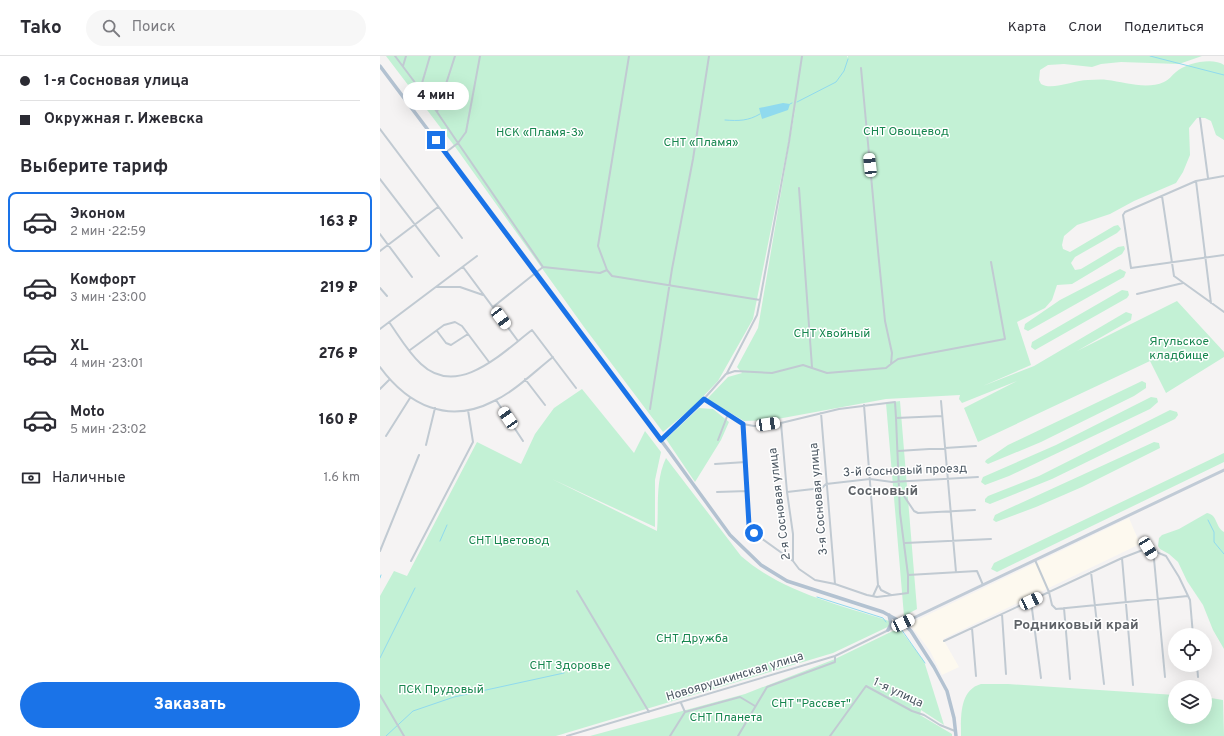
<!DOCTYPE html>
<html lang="ru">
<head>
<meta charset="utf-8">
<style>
	:root { --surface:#fff; --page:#f7f7f7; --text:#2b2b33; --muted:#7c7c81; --line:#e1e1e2; --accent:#1a73e8 }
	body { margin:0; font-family:Overpass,sans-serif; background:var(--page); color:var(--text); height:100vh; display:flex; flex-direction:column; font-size:15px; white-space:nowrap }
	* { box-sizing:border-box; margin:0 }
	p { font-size:13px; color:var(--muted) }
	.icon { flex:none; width:22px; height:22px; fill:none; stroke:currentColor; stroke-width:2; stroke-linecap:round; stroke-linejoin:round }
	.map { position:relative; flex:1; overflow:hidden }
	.details { display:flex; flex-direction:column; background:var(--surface); width:380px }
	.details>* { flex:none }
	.guide { display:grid; align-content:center; height:88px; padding:0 20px; background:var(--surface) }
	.tools { position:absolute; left:788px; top:572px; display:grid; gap:8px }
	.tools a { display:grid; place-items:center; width:44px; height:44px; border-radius:50%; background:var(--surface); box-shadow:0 4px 16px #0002; font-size:20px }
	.end { position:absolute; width:18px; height:18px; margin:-9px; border:5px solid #1a73e8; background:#fff; box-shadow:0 0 0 2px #fff }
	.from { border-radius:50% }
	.bubble { position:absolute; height:28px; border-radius:14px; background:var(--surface); box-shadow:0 4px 16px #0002; font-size:13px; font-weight:800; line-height:28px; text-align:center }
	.car { position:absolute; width:12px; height:24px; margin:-12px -6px; border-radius:5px; box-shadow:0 0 3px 1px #0007; background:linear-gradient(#fff 24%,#345 0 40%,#fff 0 76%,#345 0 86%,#fff 0) }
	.guide b { display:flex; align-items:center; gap:14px; height:38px; font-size:15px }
	.guide b+b { border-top:1px solid var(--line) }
	.guide i { width:10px; height:10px; background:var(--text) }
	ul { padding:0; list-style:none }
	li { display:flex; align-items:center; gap:12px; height:60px; margin:0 8px 6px; padding:0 12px; border:2px solid transparent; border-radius:8px }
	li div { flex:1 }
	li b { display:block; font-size:15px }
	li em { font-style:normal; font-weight:800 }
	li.on { border-color:var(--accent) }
	li>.icon { width:36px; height:36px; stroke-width:1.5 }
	h2 { padding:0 20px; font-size:18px; line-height:48px }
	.pay { display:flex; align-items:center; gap:10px; height:44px; padding:0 20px; font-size:15px }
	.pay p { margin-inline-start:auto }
	.button { display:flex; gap:8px; margin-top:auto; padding:8px 20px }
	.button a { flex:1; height:46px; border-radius:24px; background:var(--accent); color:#fff; font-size:16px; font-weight:800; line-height:46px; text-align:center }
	header { display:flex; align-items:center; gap:24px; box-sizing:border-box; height:56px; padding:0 20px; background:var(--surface); border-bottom:1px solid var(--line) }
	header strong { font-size:19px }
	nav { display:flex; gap:22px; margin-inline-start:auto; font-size:14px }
	.search { width:280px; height:36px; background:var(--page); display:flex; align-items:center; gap:10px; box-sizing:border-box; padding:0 14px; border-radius:22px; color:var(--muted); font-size:15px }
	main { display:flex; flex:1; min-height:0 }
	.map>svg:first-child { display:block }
	.commercial { fill:#fdf9ef }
	.green { fill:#c3f1d5 }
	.water { fill:#90daee }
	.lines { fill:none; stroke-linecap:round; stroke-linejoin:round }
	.stream { stroke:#90daee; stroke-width:1 }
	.street { stroke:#c1cad2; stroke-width:2 }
	.secondary { stroke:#c1cbd6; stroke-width:3 }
	.primary { stroke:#b3c2d1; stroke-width:3.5 }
	.route { stroke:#1a73e8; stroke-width:5 }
	.labels { text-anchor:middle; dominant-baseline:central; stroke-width:3; stroke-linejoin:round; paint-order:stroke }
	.park-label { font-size:12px; fill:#17864f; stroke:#fff }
	.street-label { font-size:12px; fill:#4a5661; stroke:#fff }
	.quarter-label { font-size:14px; font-weight:bold; fill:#5f6368; stroke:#fff }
</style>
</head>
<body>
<header>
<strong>Tako</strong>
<div class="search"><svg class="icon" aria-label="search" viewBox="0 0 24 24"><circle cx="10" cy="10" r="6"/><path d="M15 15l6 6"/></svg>Поиск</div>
<nav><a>Карта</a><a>Слои</a><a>Поделиться</a></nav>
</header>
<main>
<section class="details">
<div class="guide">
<b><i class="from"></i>1-я Сосновая улица</b>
<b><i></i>Окружная г. Ижевска</b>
</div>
<h2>Выберите тариф</h2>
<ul>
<li class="on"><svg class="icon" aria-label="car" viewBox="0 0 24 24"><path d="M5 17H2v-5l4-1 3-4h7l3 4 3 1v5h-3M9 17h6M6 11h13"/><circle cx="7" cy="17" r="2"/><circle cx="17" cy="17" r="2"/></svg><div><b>Эконом</b><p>2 мин · 22:59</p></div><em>163 ₽</em></li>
<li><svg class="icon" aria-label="car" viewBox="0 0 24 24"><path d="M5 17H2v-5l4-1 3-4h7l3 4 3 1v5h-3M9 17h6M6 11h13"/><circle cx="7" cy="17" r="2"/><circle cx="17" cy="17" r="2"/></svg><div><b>Комфорт</b><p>3 мин · 23:00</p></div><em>219 ₽</em></li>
<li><svg class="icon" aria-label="car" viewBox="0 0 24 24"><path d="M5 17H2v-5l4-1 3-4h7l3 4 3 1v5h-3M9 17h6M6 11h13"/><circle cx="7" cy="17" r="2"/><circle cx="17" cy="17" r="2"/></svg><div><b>XL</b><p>4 мин · 23:01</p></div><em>276 ₽</em></li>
<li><svg class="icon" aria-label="car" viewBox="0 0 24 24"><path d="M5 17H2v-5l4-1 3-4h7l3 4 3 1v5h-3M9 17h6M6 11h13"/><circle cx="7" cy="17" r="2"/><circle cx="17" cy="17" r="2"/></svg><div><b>Moto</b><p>5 мин · 23:02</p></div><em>160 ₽</em></li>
</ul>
<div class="pay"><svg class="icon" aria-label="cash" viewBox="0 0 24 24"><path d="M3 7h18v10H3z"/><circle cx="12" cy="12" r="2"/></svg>Наличные<p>1.6 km</p></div>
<div class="button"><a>Заказать</a></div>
</section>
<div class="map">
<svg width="844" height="680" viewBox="0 0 844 680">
	<rect width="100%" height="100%" fill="#f5f3f3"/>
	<path class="commercial" d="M749 462 760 488 563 583 579 611 562 619 550 595 532 571 533 566Z"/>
	<path class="green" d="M6 0H467L468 2V0H822L799 8 741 6 721 8 712 11 684 8 668 9 660 14 659 24 661 28C672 35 694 24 708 24 714 24 721 23 727 24 745 26 766 34 784 26 789 24 792 19 796 16 806 7 833 1 844 9V84L836 79 831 65 825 62H817L809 72 810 99 803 116 796 127 754 145 730 158 697 169 684 180 682 189 683 193 690 196 734 170 738 169 741 173 737 177 695 201 691 207 695 214 701 213 738 191 744 190 745 193 742 198 692 228 677 229 672 244 665 252 637 266 651 309 603 330 654 310 746 256 752 258 751 264 697 295 797 245 844 296V301L786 337 770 305 598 386 584 352 637 325 582 347 579 343 580 339 506 343 392 364 364 365 327 343 348 321 362 317 357 311 378 272 416 48 373 263 338 325 313 351 283 376 204 271 76 92Z
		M740 213 746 216 744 221 648 275 644 273 645 268 680 244Z
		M742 234 748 235 749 239 747 242 655 294 651 291 652 286Z
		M762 325 766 327V332L754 340 661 386 608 408 605 406 606 404 628 389Z
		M202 333 254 397 265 375 281 396 275 424V471L172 423 277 475C279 451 275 425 286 402L361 500C403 537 464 550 516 567L453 597 176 680H0V540L14 515 27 520 97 386 141 408 155 378 174 352Z
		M771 341 777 342 778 346 770 353 629 420 605 429 601 426 603 421 676 389Z
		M520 345 537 553 524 560 506 347Z
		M319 352 333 353 349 366 341 384 315 426 286 383Z
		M790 354 797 356 798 359 795 363 672 423 610 448 605 446V443L608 440 659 420Z
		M774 386 779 387 780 392 702 431 656 451 616 466 613 464 615 459 621 456Z
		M844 397V406L617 516 611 513 614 507Z
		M827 457C838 459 835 471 844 476V593L833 574 823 549 807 525 798 506 789 498 780 493 778 490 779 482 782 479 799 473Z
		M519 572 544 605 564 669 541 654 540 659 572 678V680H210L365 638 455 603Z
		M601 628H628L795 639V661H825V641L843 644 844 680H581C581 662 579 634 601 628Z"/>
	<path class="water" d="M403 47 410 48 408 54 382 63 379 52Z"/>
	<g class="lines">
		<path class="stream" d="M770 0 844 19
			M417 46 456 26 464 15 468 3
			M410 48 412 47
			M345 64C359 65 368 65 380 58
			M828 464 834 476V486L844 498
			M60 485 67 469
			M0 522 1 519
			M437 541 503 562 506 566
			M521 573 545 607
			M0 602 35 532
			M6 680 33 655 74 641 184 617"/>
		<path class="street" d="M15 0 57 56 78 87 86 76 100 0
			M249 0 218 190 227 214 232 220 380 244 377 259 347 317
			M23 10 26 0
			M40 34 50 0
			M57 56 75 0
			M820 62 828 122
			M0 73 82 182
			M65 97 78 87 163 211
			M844 120 816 125 745 156 743 159 751 212 844 199
			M0 123 59 200
			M816 125 831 247
			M419 132 432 311
			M782 140 794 220 844 256
			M0 178 32 221
			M0 195 58 151
			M83 211 138 285
			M57 231H80L103 239
			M0 232 7 240
			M757 238 803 227
			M380 244 409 86 422 0
			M113 251 163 211 220 217 227 214
			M9 266C19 280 28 296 41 308 78 343 123 296 152 274L196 332
			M0 273 97 200
			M57 275 66 287 71 289 88 278
			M30 294 64 269 75 266 82 270 109 306
			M511 308 518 303 625 283 611 206
			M0 311C28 349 68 369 114 345 135 335 154 316 173 301
			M145 323 165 349
			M0 333 9 324
			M324 343 363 368 374 370 401 367 459 353 515 346 516 362 562 360
			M116 344 143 385
			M561 345 576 516
			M484 349 498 529 493 540
			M270 353 292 213 313 103 329 0
			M441 357 455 528
			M516 362 520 457 528 519
			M401 367 407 436 413 478V505L419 513 435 524 455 528 487 539 497 541 528 537V519L597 515 603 529
			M363 368 370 472 374 477 413 505
			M6 380 30 342
			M281 384 315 353 346 318 355 315 392 317 423 309 447 317 506 312 511 308 512 297 505 265 498 195 481 12
			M338 384 348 358
			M46 389 55 352
			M518 395 596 390
			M335 408 366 406
			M520 434 534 455 538 457 595 454
			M337 436 368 435
			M407 436 442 432 446 428 490 423 512 426 598 421
			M525 487 611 483
			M768 492 774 503 785 621
			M769 493 786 500 799 521 810 544 813 579
			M0 495 39 399
			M742 502 753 629
			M655 504 669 536 672 549 676 553 808 540
			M31 505 93 386 88 354
			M711 516 724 628
			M499 530 501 534 511 539
			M197 535 269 656
			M651 545 661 622
			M684 552 690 623
			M622 558 626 618
			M592 572 596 620
			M564 585 742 502 768 492
			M817 609 818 621
			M0 639 24 680
			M305 656 360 641 375 650
			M187 680 455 600 523 567
			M290 680 305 656 301 647
			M358 680 387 631 455 606V600
			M450 680 486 630 532 655 544 659 560 669 575 675"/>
		<path class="secondary" d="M523 567 844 414"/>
		<path class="primary" d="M0 10 289 395 350 479 381 509 407 525 503 556 523 567 531 575 554 611 567 635 574 662 576 680
			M508 574 511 568 509 559"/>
	</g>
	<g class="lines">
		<path class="route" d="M56 84 281 384 324 343 363 368 369 469 374 477"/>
	</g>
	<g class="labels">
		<g class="park-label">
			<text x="526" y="76">СНТ Овощевод</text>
			<text x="160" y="77">НСК «Пламя-3»</text>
			<text x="321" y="87">СНТ «Пламя»</text>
			<text x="452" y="278">СНТ Хвойный</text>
			<text x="799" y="286">Ягульское<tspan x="799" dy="14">кладбище</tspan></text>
			<text x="129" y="485">СНТ Цветовод</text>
			<text x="312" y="583">СНТ Дружба</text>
			<text x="190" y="610">СНТ Здоровье</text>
			<text x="61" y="634">ПСК Прудовый</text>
			<text x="431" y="648">СНТ "Рассвет"</text>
			<text x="346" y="662">СНТ Планета</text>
		</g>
		<g class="street-label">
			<text transform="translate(525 415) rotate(-2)">3-й Сосновый проезд</text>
			<text transform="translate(439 443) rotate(-95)">3-я Сосновая улица</text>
			<text transform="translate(400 448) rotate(-97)">2-я Сосновая улица</text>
			<text transform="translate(355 621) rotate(-17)">Новоярушкинская улица</text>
			<text transform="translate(518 637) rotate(25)">1-я улица</text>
		</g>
		<g class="quarter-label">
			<text x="503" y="435">Сосновый</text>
			<text x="696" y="569">Родниковый край</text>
		</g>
	</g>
</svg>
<div class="tools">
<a><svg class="icon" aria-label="locate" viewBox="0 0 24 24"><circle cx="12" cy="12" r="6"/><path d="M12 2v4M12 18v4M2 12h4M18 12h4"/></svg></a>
<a><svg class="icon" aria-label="layers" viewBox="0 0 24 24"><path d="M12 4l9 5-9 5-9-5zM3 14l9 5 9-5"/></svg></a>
</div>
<i class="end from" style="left:374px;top:477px"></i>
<i class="end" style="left:56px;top:84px"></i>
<div class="bubble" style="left:23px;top:26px;width:66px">4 мин</div>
<i class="car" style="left:490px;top:109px;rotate:354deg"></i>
<i class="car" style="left:121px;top:262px;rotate:143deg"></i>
<i class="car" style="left:128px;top:362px;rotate:326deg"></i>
<i class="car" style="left:388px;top:368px;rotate:82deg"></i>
<i class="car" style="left:768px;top:492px;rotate:149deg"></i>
<i class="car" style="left:651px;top:545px;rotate:65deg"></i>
<i class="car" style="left:523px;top:567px;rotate:65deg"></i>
</div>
</main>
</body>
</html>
